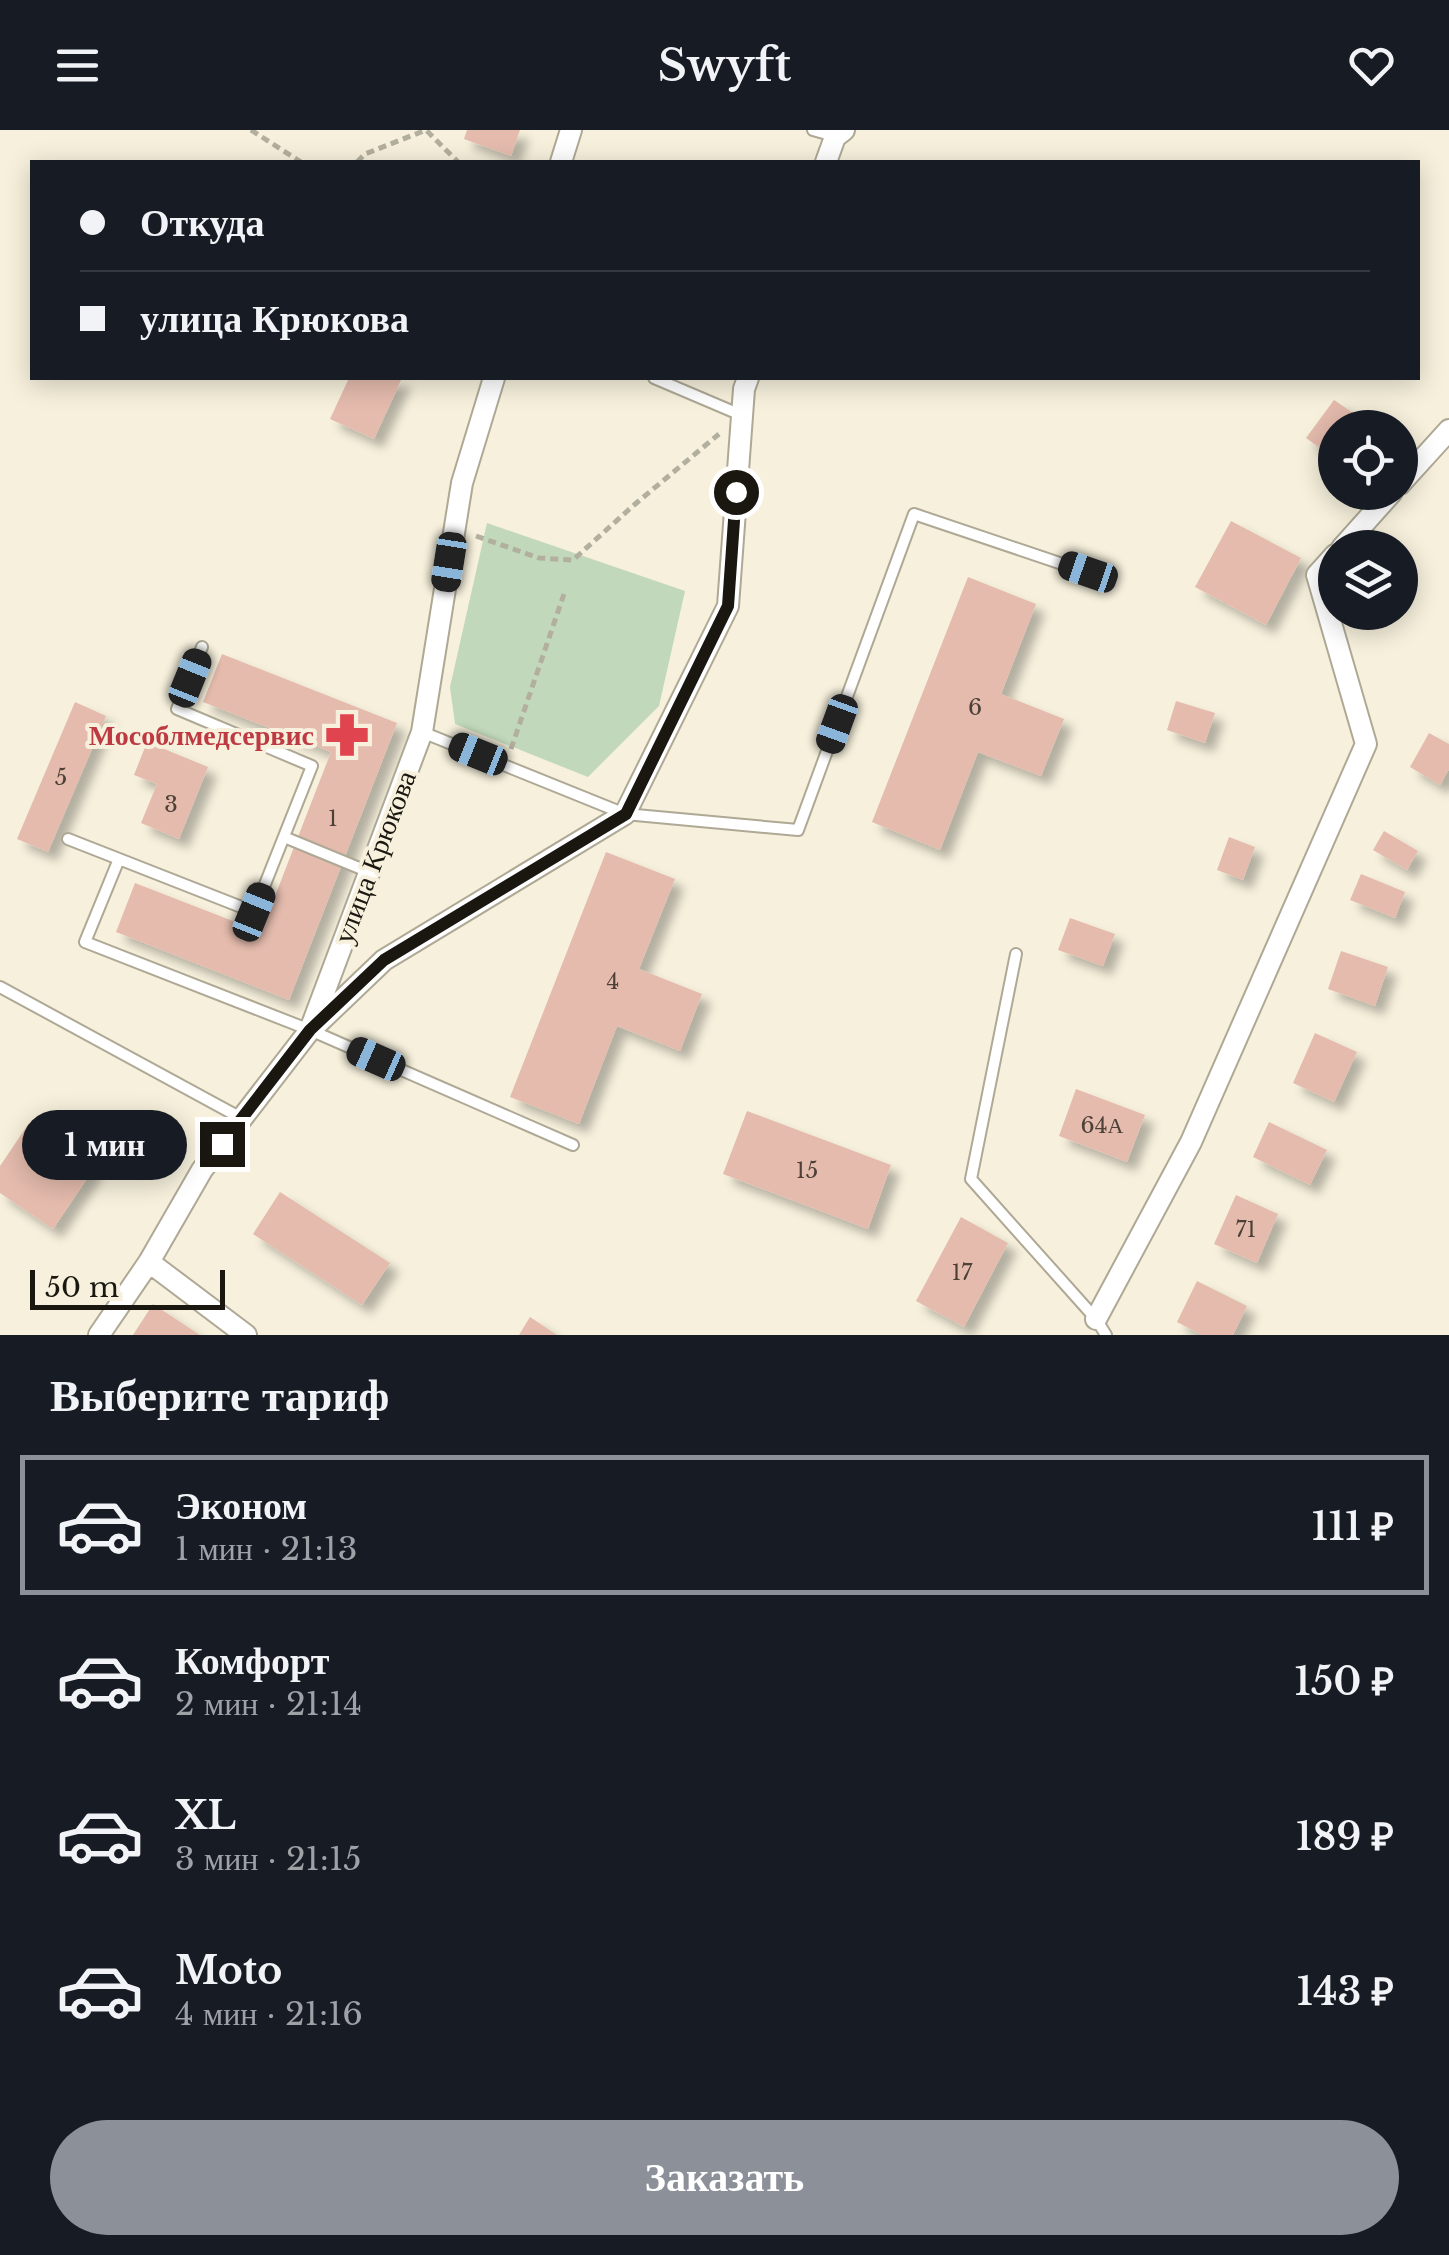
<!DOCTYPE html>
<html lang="ru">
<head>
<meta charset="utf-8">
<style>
	:root { --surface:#171b24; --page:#20242c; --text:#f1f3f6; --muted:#9ea1a6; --line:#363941; --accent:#8c9099 }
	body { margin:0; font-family:"Libre Baskerville",serif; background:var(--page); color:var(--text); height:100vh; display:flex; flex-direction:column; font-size:38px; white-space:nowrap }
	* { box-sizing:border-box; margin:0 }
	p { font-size:32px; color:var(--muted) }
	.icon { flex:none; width:55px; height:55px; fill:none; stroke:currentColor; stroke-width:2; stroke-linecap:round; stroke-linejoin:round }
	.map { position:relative; height:1205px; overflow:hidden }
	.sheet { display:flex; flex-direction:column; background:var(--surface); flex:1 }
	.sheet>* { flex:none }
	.banner { position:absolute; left:30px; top:30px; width:1390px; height:220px; border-radius:0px; box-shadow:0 5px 25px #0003; display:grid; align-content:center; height:220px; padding:0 50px; background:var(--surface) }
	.buttons { position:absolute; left:1318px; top:280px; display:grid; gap:20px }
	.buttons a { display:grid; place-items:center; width:100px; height:100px; border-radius:50%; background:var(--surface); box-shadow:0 5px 25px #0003; font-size:50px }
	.scale { position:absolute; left:30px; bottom:25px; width:195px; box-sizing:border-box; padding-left:10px; border:5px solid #191710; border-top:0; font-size:28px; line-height:35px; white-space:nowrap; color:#191710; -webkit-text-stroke:8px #f6f0dc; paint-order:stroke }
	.end { position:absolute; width:45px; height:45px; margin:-22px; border:12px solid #191710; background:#fff; box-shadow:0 0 0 5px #fff }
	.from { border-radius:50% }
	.bubble { position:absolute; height:70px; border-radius:35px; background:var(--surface); box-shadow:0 5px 25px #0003; font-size:32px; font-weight:600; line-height:70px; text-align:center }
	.car { position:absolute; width:30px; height:60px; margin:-30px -15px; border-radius:12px; box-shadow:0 0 8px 2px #0007; background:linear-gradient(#222 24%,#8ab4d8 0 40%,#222 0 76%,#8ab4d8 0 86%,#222 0) }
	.banner b { display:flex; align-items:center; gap:35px; height:95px; font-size:38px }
	.banner b+b { border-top:2px solid var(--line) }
	.banner i { width:25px; height:25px; background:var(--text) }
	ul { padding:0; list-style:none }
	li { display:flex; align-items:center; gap:30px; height:140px; margin:0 20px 15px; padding:0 30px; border:5px solid transparent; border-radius:0px }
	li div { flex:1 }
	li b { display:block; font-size:38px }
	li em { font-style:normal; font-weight:600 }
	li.active { border-color:var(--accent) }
	li>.icon { width:90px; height:90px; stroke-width:1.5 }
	h2 { padding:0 50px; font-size:45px; line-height:120px }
	.primary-button { display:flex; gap:20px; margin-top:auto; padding:20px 50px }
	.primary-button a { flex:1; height:115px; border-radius:60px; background:var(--accent); color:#fff; font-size:40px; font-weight:600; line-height:115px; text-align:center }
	header { display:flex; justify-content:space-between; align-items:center; height:130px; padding:0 50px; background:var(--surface); font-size:45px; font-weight:600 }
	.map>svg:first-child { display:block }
	.green { fill:#c1d9ba }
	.building { fill:#e4bbad; filter:url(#shadow) }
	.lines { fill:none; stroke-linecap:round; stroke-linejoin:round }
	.lane-casing { stroke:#aea895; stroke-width:14 }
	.street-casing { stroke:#aea895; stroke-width:24 }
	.path { stroke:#b3af9e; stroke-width:5; stroke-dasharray:8 5; stroke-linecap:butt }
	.lane { stroke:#fff; stroke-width:10 }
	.street { stroke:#fff; stroke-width:20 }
	.route { stroke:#191710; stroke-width:12 }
	.labels { text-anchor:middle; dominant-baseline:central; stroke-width:8; stroke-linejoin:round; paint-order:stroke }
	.number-label { font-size:22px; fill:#4c4037 }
	.health-label { font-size:28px; font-weight:bold; fill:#be3a42; stroke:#f6f0dc; text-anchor:end }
	.street-label { font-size:28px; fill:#191710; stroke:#f6f0dc }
</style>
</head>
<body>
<header><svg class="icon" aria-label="menu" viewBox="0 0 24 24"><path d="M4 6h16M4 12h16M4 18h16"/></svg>Swyft<svg class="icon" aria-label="heart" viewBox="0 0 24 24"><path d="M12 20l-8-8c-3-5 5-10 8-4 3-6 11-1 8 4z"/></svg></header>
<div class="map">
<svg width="1449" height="1205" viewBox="0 0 1449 1205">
	<defs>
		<filter id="shadow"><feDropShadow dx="9" dy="9" stdDeviation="5" flood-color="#0004"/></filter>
	</defs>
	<rect width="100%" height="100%" fill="#f6f0dc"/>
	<path class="green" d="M487 393 685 461 659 576 588 647 455 594 450 557Z"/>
	<path class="building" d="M467 0H520L511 26 464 9Z
		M349 248H402L374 309 330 289Z
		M1334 270 1359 287 1351 298H1335V321L1331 326 1306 308Z
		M1231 391 1301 428 1266 495 1195 457Z
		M968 447 1036 474 1001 564 1064 589 1041 646 978 622 940 720 872 692Z
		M222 524 397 593 289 870 116 802 135 753 261 802 331 622 203 572Z
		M1176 571 1215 583 1205 613 1167 600Z
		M75 572 106 586 48 722 17 709Z
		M1429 603 1449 614V639L1440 655 1410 637Z
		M147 612 208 637 179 709 141 693 157 654 134 645Z
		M1384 701 1418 721 1407 740 1373 720Z
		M1229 707 1255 717 1243 750 1217 740Z
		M606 722 675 749 639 839 702 864 680 921 617 896 579 994 510 967Z
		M1361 744 1405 762 1395 788 1350 770Z
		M1070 788 1115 804 1103 836 1058 820Z
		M1341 821 1388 837 1375 876 1328 859Z
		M1315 903 1357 922 1334 972 1293 953Z
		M1076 959 1145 985 1127 1032 1059 1006Z
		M747 981 891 1035 868 1099 723 1044Z
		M1269 992 1327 1020 1310 1055 1253 1027Z
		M29 993 94 1038 53 1099 0 1063V1036Z
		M280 1062 390 1133 362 1175 253 1104Z
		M1236 1065 1278 1084 1257 1133 1214 1114Z
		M961 1087 1008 1113 964 1197 916 1171Z
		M1197 1151 1247 1176 1233 1205H1202L1177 1192Z
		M153 1174 200 1205H133Z
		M530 1187 557 1205H519Z"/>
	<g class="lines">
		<g class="lane-casing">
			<path id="lane" d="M813 0 834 6
				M654 248 741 285
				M422 602 625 684 798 700 914 384 1089 443
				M284 707 369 742
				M68 709 119 729 85 812 310 900 573 1015
				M119 729 254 782 312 636 177 579 202 517
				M1016 824 971 1049 1096 1189 1106 1205
				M0 857 241 988"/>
		</g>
		<g class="street-casing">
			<path id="street" d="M561 32 571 0
				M826 32 835 7 844 0
				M1400 354 1449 300
				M1342 418 1392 362
				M316 895 384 830 625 684 728 476 744 259 748 248
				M149 1132 246 1205
				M1096 1189 1191 1012 1366 614 1317 445 1335 425
				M99 1205 149 1132 202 1040 310 900 422 602 462 353 494 248"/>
		</g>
		<path class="path" d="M251 0 301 32
			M357 32 365 24 426 0 458 32
			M476 406 539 428 573 430 634 375 719 304
			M511 619 564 464"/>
		<use href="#lane" class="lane"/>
		<use href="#street" class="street"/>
	</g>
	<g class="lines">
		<path class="route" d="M222 1014 310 900 384 830 626 684 728 476 736 362"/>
	</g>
	<defs>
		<g id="pharmacy-bare" transform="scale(3.45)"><path d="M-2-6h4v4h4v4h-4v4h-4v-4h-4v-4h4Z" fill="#e0444e" stroke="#f6f0dc" stroke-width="2.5" paint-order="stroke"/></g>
	</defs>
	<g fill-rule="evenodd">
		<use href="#pharmacy-bare" x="347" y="605"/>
	</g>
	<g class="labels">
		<g class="number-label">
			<text x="975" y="577">6</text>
			<text x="61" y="647">5</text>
			<text x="171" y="674">3</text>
			<text x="333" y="688">1</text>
			<text x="613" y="851">4</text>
			<text x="1102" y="995">64А</text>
			<text x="807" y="1040">15</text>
			<text x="1246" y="1099">71</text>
			<text x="962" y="1142">17</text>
		</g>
		<g class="health-label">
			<text x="314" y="605">Мособлмедсервис</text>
		</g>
		<g class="street-label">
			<text transform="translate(375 727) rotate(-69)">улица Крюкова</text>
		</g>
	</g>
</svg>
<div class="buttons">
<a><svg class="icon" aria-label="locate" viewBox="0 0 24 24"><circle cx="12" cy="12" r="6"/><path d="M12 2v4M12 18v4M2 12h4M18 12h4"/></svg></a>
<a><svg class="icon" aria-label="layers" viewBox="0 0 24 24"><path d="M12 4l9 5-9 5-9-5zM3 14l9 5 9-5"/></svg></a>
</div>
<div class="scale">50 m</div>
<i class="end from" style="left:736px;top:362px"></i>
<i class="end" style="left:222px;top:1014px"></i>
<div class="bubble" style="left:22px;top:980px;width:165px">1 мин</div>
<i class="car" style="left:449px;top:432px;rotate:189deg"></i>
<i class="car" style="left:1088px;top:442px;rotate:289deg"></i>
<i class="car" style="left:190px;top:548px;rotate:22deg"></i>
<i class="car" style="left:837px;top:594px;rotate:200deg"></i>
<i class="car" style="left:478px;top:624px;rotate:292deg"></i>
<i class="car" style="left:254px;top:782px;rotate:22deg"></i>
<i class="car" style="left:376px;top:929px;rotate:294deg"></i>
<div class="banner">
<b><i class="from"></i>Откуда</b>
<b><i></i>улица Крюкова</b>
</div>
</div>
<section class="sheet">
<h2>Выберите тариф</h2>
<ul>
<li class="active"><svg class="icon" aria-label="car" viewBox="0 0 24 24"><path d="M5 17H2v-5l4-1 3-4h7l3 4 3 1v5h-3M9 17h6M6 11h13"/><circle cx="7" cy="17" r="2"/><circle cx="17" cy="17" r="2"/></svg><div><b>Эконом</b><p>1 мин · 21:13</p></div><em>111 ₽</em></li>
<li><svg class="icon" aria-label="car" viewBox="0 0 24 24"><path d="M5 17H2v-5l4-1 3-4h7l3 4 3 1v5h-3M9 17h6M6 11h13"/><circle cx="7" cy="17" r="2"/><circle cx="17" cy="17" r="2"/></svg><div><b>Комфорт</b><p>2 мин · 21:14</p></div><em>150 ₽</em></li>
<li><svg class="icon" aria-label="car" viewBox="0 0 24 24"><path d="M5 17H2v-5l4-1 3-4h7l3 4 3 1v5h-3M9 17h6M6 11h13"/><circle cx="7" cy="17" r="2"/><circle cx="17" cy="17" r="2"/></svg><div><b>XL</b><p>3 мин · 21:15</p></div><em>189 ₽</em></li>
<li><svg class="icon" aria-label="car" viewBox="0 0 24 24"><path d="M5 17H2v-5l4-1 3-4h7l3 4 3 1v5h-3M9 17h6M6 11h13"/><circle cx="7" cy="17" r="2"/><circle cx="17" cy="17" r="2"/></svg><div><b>Moto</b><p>4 мин · 21:16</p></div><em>143 ₽</em></li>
</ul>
<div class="primary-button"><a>Заказать</a></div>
</section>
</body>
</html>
